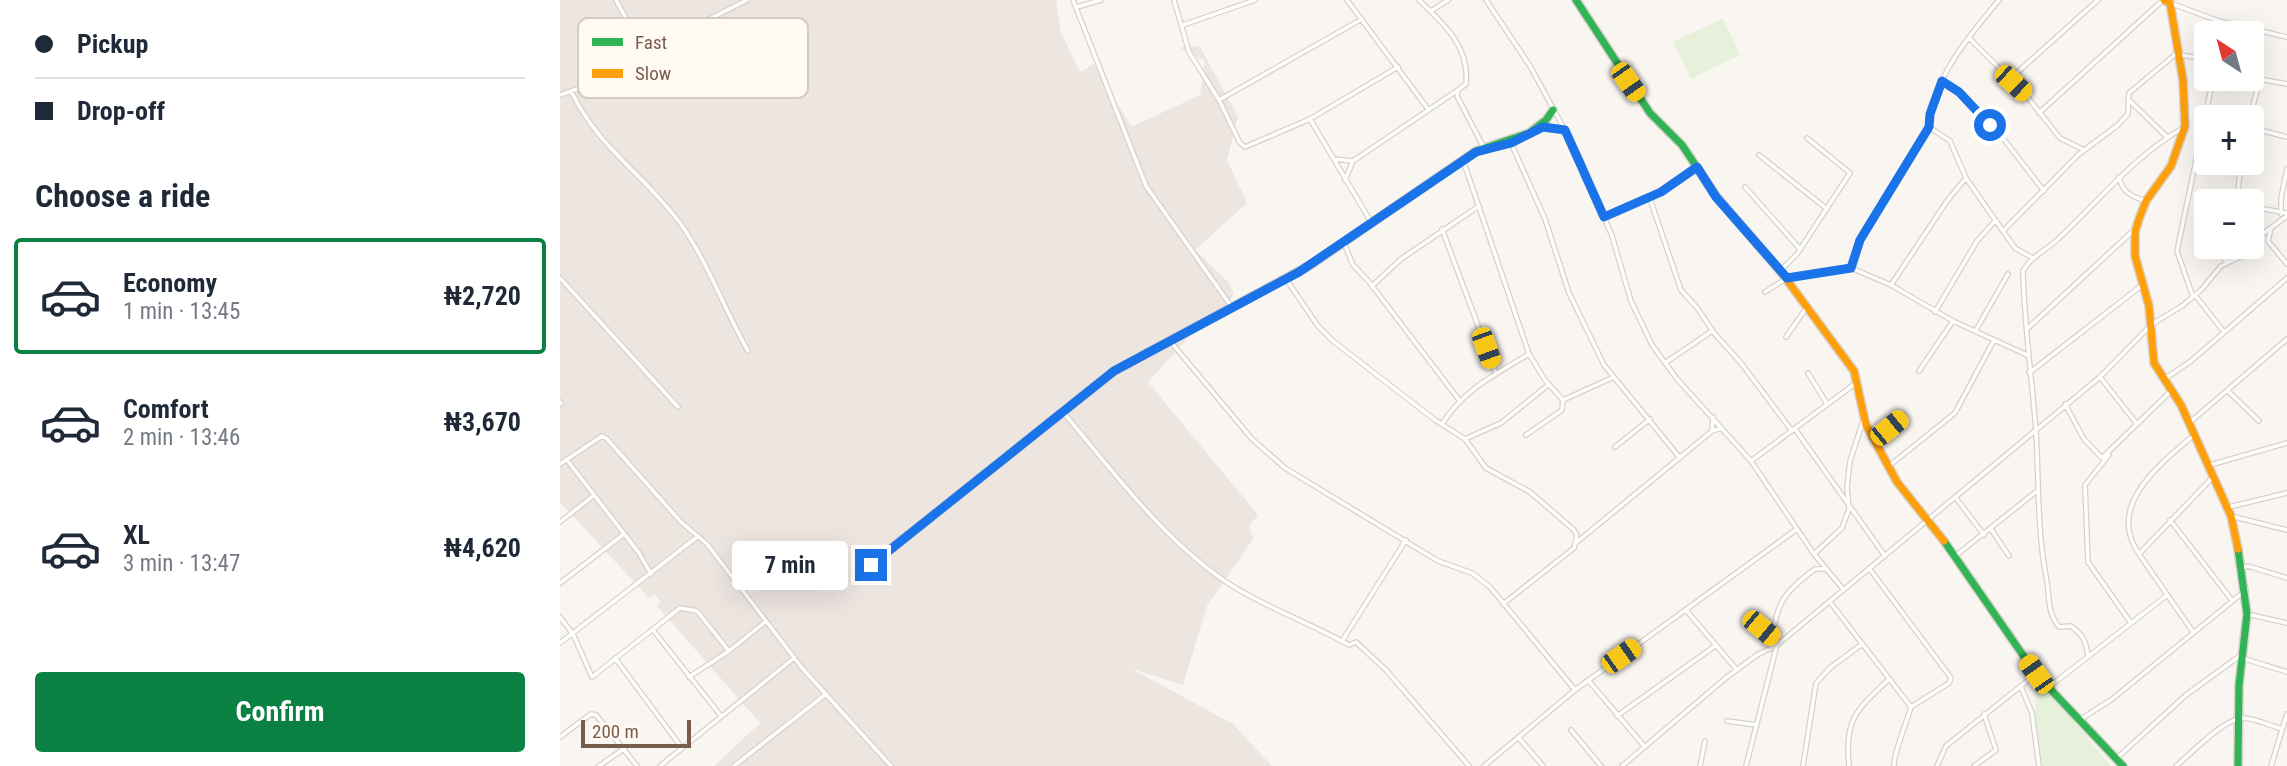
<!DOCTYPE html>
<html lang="en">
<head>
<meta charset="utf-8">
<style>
	:root { --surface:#fff; --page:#f2f2f3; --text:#1f2937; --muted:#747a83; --line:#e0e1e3; --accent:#0b8043 }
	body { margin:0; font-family:"Roboto Condensed",sans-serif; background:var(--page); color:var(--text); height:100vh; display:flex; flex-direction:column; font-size:26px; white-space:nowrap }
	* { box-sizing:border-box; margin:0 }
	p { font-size:23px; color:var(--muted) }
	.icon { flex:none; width:38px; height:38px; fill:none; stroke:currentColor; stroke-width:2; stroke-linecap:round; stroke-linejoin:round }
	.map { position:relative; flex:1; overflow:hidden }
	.panel { display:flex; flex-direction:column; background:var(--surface); width:560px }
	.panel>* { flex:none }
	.banner { display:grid; align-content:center; height:154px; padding:0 35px; background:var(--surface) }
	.needle { width:46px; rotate:324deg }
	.controls { position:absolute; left:1634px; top:21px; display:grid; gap:14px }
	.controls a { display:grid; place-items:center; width:70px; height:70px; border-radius:7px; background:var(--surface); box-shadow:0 7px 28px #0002; font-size:35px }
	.scale { position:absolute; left:21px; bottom:18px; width:110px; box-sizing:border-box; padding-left:7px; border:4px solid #7a5c4d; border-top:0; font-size:19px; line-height:24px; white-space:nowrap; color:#7a5c4d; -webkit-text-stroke:5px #fffaf3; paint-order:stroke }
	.end { position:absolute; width:32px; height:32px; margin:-16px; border:9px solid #1a73e8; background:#fff; box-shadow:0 0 0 4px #fff }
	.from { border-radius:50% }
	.bubble { position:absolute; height:49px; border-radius:7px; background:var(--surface); box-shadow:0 7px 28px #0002; font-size:23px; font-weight:700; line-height:49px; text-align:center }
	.car { position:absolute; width:21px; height:42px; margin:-21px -10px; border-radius:9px; box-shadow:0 0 5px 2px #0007; background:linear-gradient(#f5c518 24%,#345 0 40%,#f5c518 0 76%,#345 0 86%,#f5c518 0) }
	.banner b { display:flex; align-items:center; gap:24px; height:66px; font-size:26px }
	.banner b+b { border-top:2px solid var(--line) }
	.banner i { width:18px; height:18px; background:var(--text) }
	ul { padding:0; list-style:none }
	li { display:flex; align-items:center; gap:21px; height:116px; margin:0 14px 10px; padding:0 21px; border:4px solid transparent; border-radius:7px }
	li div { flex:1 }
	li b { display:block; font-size:26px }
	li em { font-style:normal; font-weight:700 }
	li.current { border-color:var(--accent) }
	li>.icon { width:63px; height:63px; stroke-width:1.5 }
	h2 { padding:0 35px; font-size:32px; line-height:84px }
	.action { display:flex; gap:14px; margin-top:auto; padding:14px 35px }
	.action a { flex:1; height:80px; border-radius:7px; background:var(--accent); color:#fff; font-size:28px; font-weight:700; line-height:80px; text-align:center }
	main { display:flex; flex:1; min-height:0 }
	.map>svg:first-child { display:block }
	.industrial { fill:#ede5e0 }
	.green { fill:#e7f0db }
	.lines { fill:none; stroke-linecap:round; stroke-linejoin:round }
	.street-casing { stroke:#d7d1cb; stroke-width:6 }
	.fast-casing { stroke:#d9d2cb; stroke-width:10 }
	.slow-casing { stroke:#d9d2cb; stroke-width:10 }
	.street { stroke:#fefefd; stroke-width:3.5 }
	.fast { stroke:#30b455; stroke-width:7 }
	.slow { stroke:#ff9f0a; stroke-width:7 }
	.route { stroke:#1a73e8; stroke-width:9 }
	.key { fill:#fffaf3; stroke:#d7cbc1; stroke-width:2 }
	.key-label { font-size:19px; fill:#7a5c4d }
</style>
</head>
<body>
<main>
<section class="panel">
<div class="banner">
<b><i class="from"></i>Pickup</b>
<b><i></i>Drop-off</b>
</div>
<h2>Choose a ride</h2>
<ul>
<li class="current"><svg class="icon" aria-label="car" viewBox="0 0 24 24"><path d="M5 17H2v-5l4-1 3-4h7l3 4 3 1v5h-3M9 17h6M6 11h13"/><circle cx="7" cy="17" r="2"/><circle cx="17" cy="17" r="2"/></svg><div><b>Economy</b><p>1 min · 13:45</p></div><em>₦2,720</em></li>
<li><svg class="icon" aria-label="car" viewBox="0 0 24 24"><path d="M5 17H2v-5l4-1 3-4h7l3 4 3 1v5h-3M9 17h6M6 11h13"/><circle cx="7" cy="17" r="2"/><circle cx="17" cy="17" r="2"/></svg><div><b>Comfort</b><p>2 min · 13:46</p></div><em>₦3,670</em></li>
<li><svg class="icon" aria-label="car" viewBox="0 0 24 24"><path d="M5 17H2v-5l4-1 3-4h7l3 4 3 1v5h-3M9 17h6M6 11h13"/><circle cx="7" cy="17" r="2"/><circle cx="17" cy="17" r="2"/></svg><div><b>XL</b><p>3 min · 13:47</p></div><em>₦4,620</em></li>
</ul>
<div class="action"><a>Confirm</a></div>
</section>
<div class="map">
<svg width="1727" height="766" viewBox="0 0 1727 766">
	<rect width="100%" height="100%" fill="#f9f5f0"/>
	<path class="industrial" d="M0 0H496L501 33 520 72 534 64 571 127 640 95 645 61 621 49 623 46 640 47 678 117 667 160 687 203 635 250 668 282 674 293 664 314 631 335 588 382 698 515 689 526 693 539 647 606 623 685 570 668 673 724 712 766H154L200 723 97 606 101 602 94 594 89 598 0 502Z"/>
	<path class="green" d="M1163 18 1180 55 1131 79 1113 42Z
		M1476 675 1551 766H1481L1475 731Z"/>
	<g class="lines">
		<g class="street-casing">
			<path id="street" d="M56 0 84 52
				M513 0 586 186 671 306
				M614 0 629 52 659 100 680 143 685 147 750 119 838 67
				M787 0 868 109
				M859 0C884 24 910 47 906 84L898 90 897 96 924 148
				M926 0 970 66 1019 156 1052 236 1071 301 1092 345 1117 379 1191 461 1254 554 1283 589
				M1610 3 1659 21 1727 37
				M517 7 541 0
				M871 11 888 0
				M623 25 695 0
				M1409 38 1465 94 1500 138 1524 150
				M1620 55 1647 59
				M1692 73 1700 79 1727 84
				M1450 79 1538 0
				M1382 81 1399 92 1439 133 1484 191
				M11 91C39 149 83 173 120 223 148 262 164 309 188 351
				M0 95 39 81 84 52 187 0
				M1568 99 1607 137
				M659 100 802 19
				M1479 113 1603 0
				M1690 117 1700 79
				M750 119 811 222
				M983 127 1005 130
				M1369 127 1390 141 1406 178 1431 214 1455 248 1471 257
				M1692 128 1727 137
				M951 143 985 219 1009 293 1044 365 1120 458
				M1199 155 1267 209
				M774 159 793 161
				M903 160 969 354 985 380 1003 400 1002 410 966 435
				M1559 177C1562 192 1572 197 1586 201
				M785 180 793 161 898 90
				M1185 187 1240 249
				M1089 196 1121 290 1138 309 1154 333 1181 363 1232 431
				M1677 201 1681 163
				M1692 207 1727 213
				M1721 214V198L1727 169
				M1044 217 1096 194 1137 167
				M1711 228 1708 241 1727 264
				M882 229 936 374
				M1445 229 1519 154 1558 125 1568 114 1569 93 1617 53
				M784 243 793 265 810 283 899 400
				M1664 247 1665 261H1669
				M1291 268 1300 241 1369 127C1372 79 1409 36 1439 0
				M1221 270 1237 254 1290 173 1247 138
				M0 278 118 407
				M726 279 758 326 773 341 875 420 905 439 926 468 970 492 1014 530 1017 536 1014 548 943 604
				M1331 285 1387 201 1406 178
				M812 286 841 259 919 206
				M1205 292 1227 278 1291 268 1331 285 1393 321 1467 355
				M1632 294 1617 251 1653 79
				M1635 295 1664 332
				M1375 312 1417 241 1435 221
				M1468 328 1574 230
				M1416 330 1448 274
				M1226 337 1247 307
				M610 341 692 439 725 468 878 561 912 573 930 587 1015 690
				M1105 363 1152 331
				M1359 371 1393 321
				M1248 373 1267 404
				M1469 373 1581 286
				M1540 377 1577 424
				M1606 378 1631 361 1727 278
				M1668 391 1699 421
				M1003 400 1054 377
				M0 402 1 404
				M1505 404 1524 439 1542 458 1611 391
				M502 411C554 472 606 544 674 587 710 609 752 624 789 645L796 642 826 670 909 766
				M1629 423 1727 339
				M882 424C903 390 936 374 969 354
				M1235 429 1325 556
				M1152 431 1153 417
				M905 439 941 423 988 385
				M1314 439 1344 415
				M1055 447 1090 419
				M1549 455 1525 485 1528 562 1571 623
				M7 460 79 553 91 574
				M1191 461 1296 383
				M0 464 42 436 47 439 121 522 147 544 242 668 331 766
				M1650 465 1727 443
				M1329 466 1395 413 1434 340
				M1396 498 1424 535
				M1669 507 1727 493
				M1671 516 1727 530
				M1610 520 1671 599
				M0 522 33 496
				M1431 529 1449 556
				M1017 542 1152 431 1162 428
				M1254 554 1282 528 1289 509 1287 488 1290 461 1304 418
				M1580 555C1544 507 1600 464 1634 435
				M1394 557 1477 491
				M1309 568 1391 678 1389 683 1351 707C1347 722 1333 754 1334 766
				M1682 568 1688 566 1727 578
				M0 583 64 534
				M1270 602 1351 707
				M1126 610 1177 670
				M1687 614 1727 623
				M0 617 13 634 32 677 120 608 137 611 169 651 205 622
				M1190 619 1211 636
				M93 630 161 716
				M1633 632 1579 554 1653 477
				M782 641 846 540
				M0 643 137 537
				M1211 649C1217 606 1218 596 1255 569H1266
				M1528 656C1526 641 1523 635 1511 626L1499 627C1486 611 1490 595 1486 576 1477 529 1479 481 1476 432 1472 378 1464 324 1463 271 1471 256 1486 251 1498 239 1539 201 1574 156 1623 128
				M55 658 122 748
				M1682 658 1727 672
				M129 677 169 651
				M1028 680 1085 747
				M1461 687 1472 713 1479 766
				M1489 687 1606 596
				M1057 716 1155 646
				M1521 719 1551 700 1686 590
				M1167 721 1197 725
				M1011 730 1041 766
				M0 737 31 714 36 715 77 766
				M958 737 983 766
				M1557 758 1626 695 1681 655
				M39 766 65 748
				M100 766 234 658
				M174 766 266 694
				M924 766 1015 690 1237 529
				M1062 766 1167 677 1197 655 1217 645
				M1140 766 1145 741
				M1186 766 1217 645 1540 377 1592 324 1622 306 1642 289 1661 266 1690 252 1700 236 1727 216
				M1243 766 1256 683 1271 667 1301 645
				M1289 766C1284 718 1297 710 1329 679
				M1377 766 1386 746 1476 674
				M1414 766 1436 750 1424 714
				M1616 766C1632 753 1664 718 1684 718 1698 719 1710 726 1722 729
				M1711 766 1727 714"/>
		</g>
		<g class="fast-casing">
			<path id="fast" d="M1016 0 1090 113 1122 145 1156 196 1221 272
				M519 399 554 371 752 264 916 151 969 133 986 120 993 110
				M1384 541 1476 674 1563 766
				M1678 549 1687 614 1679 685 1678 766"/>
		</g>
		<g class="slow-casing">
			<path id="slow" d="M1604 0 1610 3 1623 80 1625 126 1611 166 1586 201 1579 219 1575 232V256L1589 306 1594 363 1621 405 1671 516 1678 549
				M1221 272 1294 371 1306 425 1337 482 1384 541
				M311 565 519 399"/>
		</g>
		<use href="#street" class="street"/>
		<use href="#fast" class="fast"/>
		<use href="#slow" class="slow"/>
	</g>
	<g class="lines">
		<path class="route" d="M311 565 554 371 739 272 916 152 951 143 983 127 1005 130 1044 217 1101 192 1137 167 1156 197 1227 278 1291 268 1300 240 1369 127 1370 114 1382 81 1399 92 1430 125"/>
	</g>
	<rect x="18" y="18" width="230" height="80" rx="10" class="key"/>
	<rect x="32" y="38" width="31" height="8" fill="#30b455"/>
	<rect x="32" y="69" width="31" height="9" fill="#ff9f0a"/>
	<g class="key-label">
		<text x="75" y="49">Fast</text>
		<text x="75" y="80">Slow</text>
	</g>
</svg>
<div class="controls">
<a><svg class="needle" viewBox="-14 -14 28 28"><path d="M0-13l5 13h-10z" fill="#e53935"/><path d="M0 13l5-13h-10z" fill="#747a83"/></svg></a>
<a>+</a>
<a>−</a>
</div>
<div class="scale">200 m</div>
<i class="end from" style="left:1430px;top:125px"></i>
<i class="end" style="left:311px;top:565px"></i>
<div class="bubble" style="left:172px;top:541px;width:116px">7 min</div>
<i class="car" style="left:1068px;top:82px;rotate:145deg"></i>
<i class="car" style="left:1453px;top:83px;rotate:133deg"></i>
<i class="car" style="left:926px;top:348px;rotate:160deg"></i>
<i class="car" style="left:1329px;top:428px;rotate:51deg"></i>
<i class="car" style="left:1201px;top:628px;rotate:130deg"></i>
<i class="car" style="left:1061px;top:656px;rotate:55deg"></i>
<i class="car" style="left:1476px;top:674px;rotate:325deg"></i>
</div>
</main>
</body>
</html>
